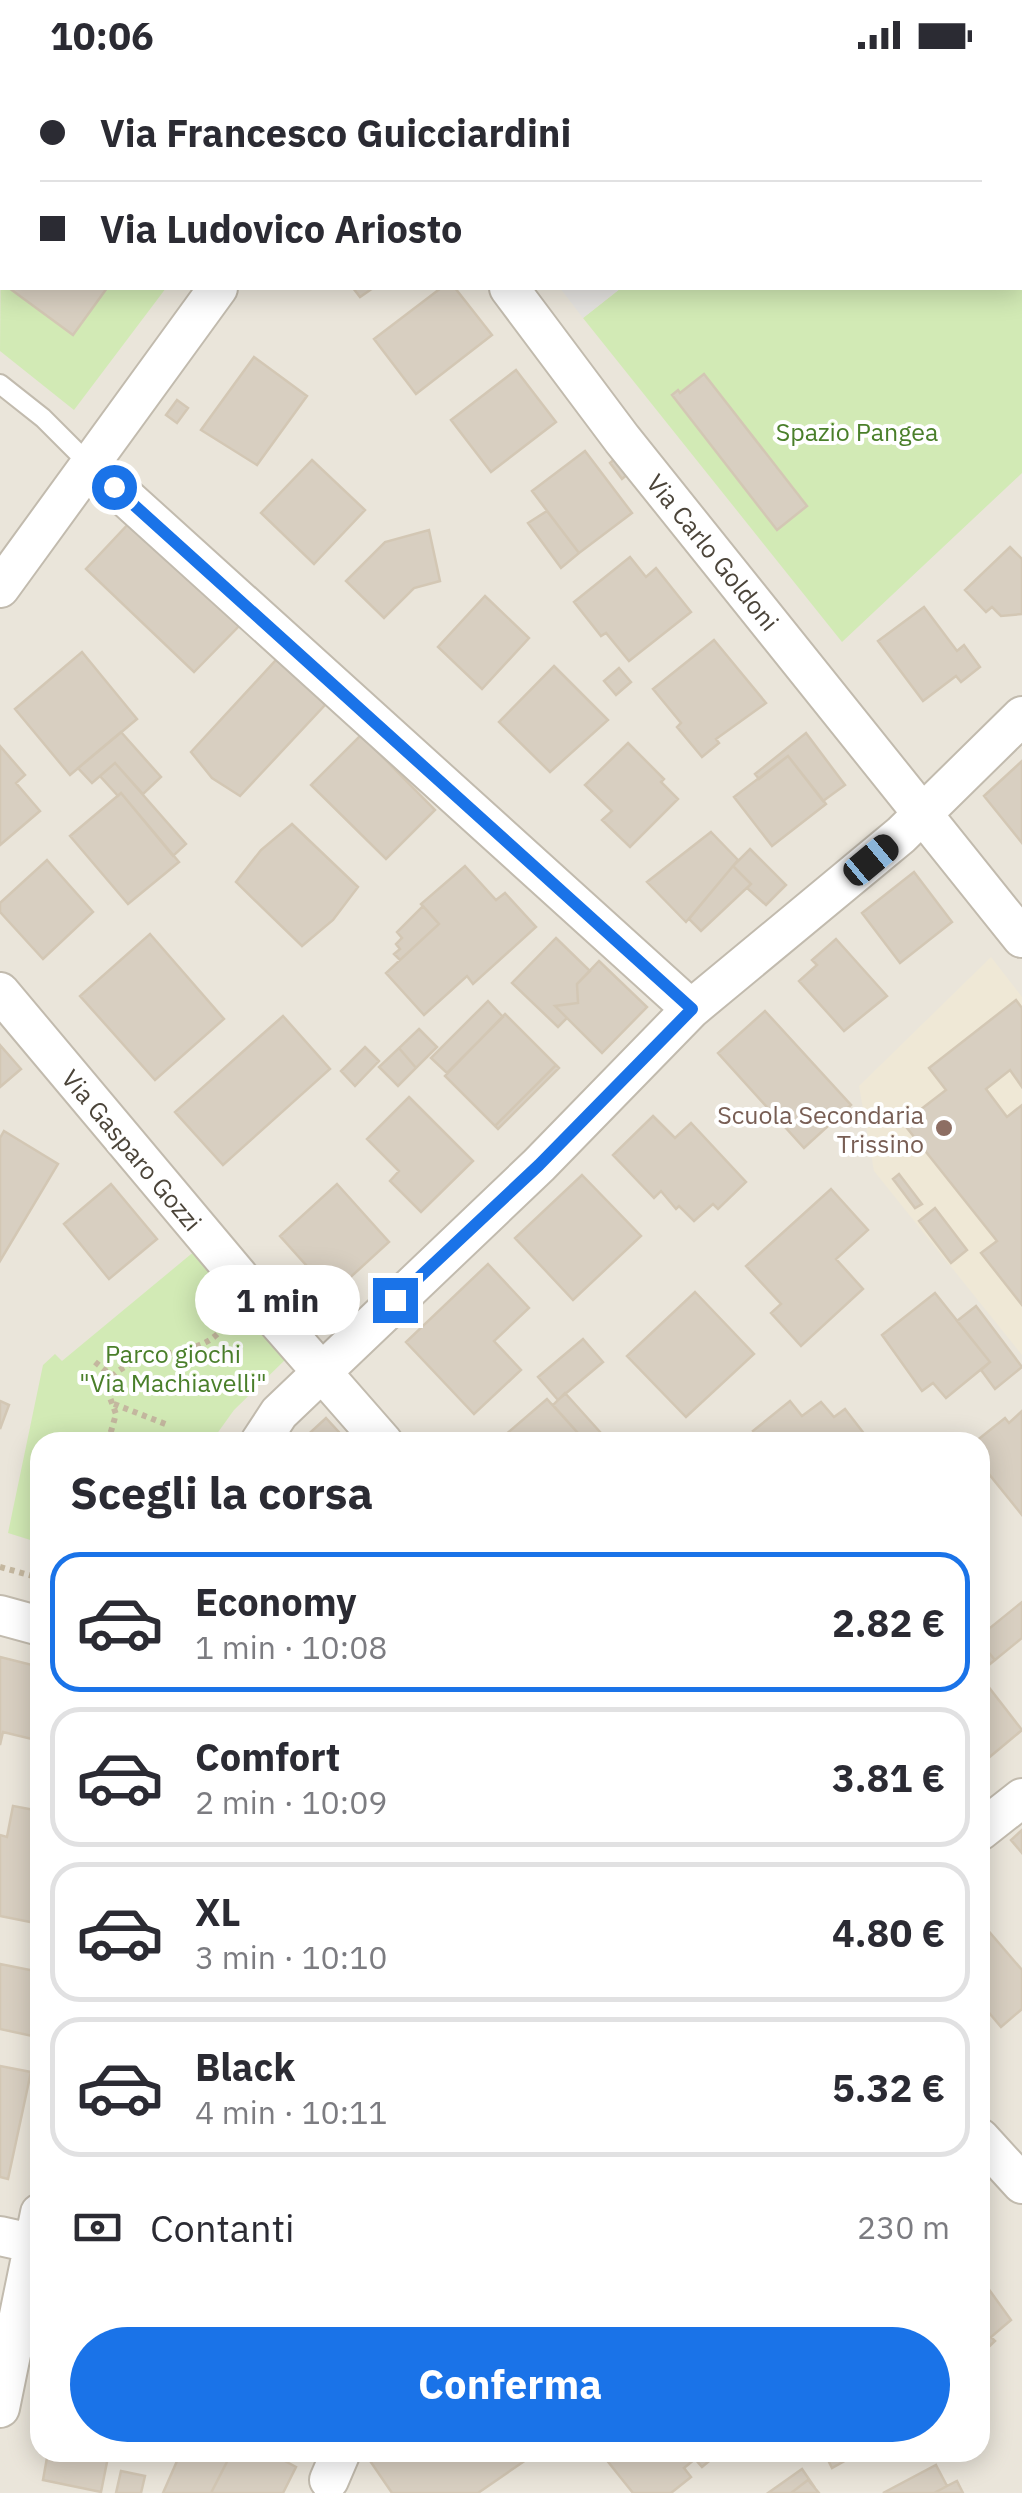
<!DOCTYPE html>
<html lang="it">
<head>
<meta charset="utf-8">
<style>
	:root { --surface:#fff; --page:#f2f2f3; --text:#2b2b33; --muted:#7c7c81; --line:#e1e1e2; --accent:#1a73e8 }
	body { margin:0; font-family:"IBM Plex Sans",sans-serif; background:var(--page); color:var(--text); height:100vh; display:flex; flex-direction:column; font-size:38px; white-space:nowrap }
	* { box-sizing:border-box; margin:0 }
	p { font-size:32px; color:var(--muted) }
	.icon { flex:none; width:55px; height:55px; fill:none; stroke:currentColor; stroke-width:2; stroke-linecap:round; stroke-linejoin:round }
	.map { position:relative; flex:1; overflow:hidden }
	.details { position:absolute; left:30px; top:1362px; width:960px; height:1030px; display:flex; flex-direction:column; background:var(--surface); border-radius:30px; box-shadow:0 5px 25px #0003 }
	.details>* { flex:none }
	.top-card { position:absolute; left:0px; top:0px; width:1022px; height:220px; box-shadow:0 5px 25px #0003; display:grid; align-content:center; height:220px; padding:0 40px; background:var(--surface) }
	.end { position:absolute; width:45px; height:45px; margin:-22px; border:12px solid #1a73e8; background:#fff; box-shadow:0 0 0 5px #fff }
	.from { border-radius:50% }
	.bubble { position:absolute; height:70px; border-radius:35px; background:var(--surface); box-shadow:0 5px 25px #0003; font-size:32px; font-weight:700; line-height:70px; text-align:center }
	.car { position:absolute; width:30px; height:60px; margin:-30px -15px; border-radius:12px; box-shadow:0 0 8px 2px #0007; background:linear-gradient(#222 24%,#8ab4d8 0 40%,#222 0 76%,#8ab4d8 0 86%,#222 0) }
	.top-card b { display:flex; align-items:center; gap:35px; height:95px; font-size:38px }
	.top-card b+b { border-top:2px solid var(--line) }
	.top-card i { width:25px; height:25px; background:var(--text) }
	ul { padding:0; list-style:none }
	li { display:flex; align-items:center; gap:30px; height:140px; margin:0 20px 15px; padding:0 20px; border:5px solid var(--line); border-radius:30px }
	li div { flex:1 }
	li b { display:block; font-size:38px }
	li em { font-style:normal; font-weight:700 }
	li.selected { border-color:var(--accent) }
	li>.icon { width:90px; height:90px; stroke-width:1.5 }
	h2 { padding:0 40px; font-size:45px; line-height:120px }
	.pay { display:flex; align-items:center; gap:25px; height:110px; padding:0 40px; font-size:38px }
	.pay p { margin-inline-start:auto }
	.action { display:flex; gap:20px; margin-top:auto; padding:20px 40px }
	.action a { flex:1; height:115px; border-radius:60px; background:var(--accent); color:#fff; font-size:40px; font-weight:700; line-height:115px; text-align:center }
	.status { display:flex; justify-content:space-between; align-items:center; height:70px; padding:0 50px; background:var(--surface); direction:ltr }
	.status svg { height:28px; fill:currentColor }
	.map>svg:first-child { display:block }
	.residential { fill:#eae5da; fill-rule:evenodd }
	.education { fill:#efe8d6 }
	.park { fill:#d2eab5 }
	.parking { fill:#e5e3e0 }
	.building { fill:#d8cfc1; stroke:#d3c7b4; stroke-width:2.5 }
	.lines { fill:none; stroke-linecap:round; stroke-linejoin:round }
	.service-casing { stroke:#c2bbae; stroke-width:22 }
	.minor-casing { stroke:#c2bbae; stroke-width:42 }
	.path { stroke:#c4b79f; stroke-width:6; stroke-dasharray:5 5; stroke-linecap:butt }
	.service { stroke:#fff; stroke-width:18 }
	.minor { stroke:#fff; stroke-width:38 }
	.route { stroke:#1a73e8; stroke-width:12 }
	.education-dot { fill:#8d6e63; stroke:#fff; stroke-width:4 }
	.labels { text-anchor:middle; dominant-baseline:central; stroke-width:8; stroke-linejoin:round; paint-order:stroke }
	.park-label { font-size:25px; fill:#4a7f2a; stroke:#fff }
	.street-label { font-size:25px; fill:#4b4439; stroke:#fff }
	.education-label { font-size:25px; fill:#785e54; stroke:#fff; text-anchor:end }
</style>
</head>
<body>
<div class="status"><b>10:06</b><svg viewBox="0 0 49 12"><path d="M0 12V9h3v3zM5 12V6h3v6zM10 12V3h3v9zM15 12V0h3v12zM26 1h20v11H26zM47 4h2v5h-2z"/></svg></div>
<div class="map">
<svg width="1022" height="2423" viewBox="0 0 1022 2423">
	<rect width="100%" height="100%" fill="#f6f3ec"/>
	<path class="residential" d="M0 0H1022V2423H0ZM2 2H1020V218H2ZM40 1372H980V2382H40Z"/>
	<path class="education" d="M991 887 1022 927V1285L874 1101 859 1016Z"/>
	<path class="park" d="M830 0H1022V403L842 572 583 248 621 218H1020V2Z
		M2 63V218H166L74 340 0 281Z
		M196 1180 288 1287 234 1340 211 1372H40V1473L8 1463 43 1295 55 1284 62 1291Z"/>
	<path class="parking" d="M498 0H830L833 2H495Z
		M560 218H621L583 248Z"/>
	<path class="building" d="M91 0H253L256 2H89Z
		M2 121V213L0 211Z
		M9 218H107L73 265Z
		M353 218H373L360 227Z
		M441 218H455L492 265 416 324 374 269Z
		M254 287 307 326 257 395 201 360Z
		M516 300 556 352 491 402 451 350Z
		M704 304 807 436 777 460 672 325 678 320 680 323Z
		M177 330 188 338 177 353 166 345Z
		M585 381 632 443 579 483 532 421Z
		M617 387 629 403 622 409 610 393Z
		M312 390 365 440 314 494 261 443Z
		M547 441 579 483 561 498 528 453Z
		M132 450 241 554 194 602 86 499Z
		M429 460 440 511 414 518 384 548 346 511 385 472Z
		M1010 477 1022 489V544L1001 546 992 537 986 542 965 520Z
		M630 487 646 507 656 498 691 542 629 591 606 563 601 566 574 532Z
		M485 526 529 568 482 619 438 577Z
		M924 537 957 581 964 575 980 597 961 612 956 606 923 631 878 571Z
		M714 570 766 633 716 669 719 673 702 687 677 657 681 653 653 619Z
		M82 582 137 649 70 705 15 639Z
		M276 590 304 610 325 635 240 726 212 708 191 682Z
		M554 596 608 650 550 702 499 652Z
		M619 598 631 612 616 625 604 611Z
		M121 662 161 707 143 724 115 693 92 713 78 698Z
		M806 663 845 715 823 731 788 686 759 709 755 704Z
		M361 665 435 740 386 789 311 715Z
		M628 673 664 709 661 712 678 729 630 777 602 750 612 741 585 715Z
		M0 676 25 705 16 713 40 741 0 775Z
		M788 686 826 734 772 776 734 727Z
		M1022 691V773L984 726Z
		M115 693 186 774 173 786 121 723 118 726 100 706Z
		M121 723 179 792 128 834 70 766Z
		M292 754 358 817 333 850 302 876 236 812 261 780Z
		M711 762 738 790 686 852 647 812Z
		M750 779 786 815 766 835 747 818 751 814 733 796Z
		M47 790 93 842 43 889 0 842V833Z
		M465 796 496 830 505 823 536 857 473 914 467 906 424 945 386 903 439 854 421 834Z
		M733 796 751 814 701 861 689 849Z
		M914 802 952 852 900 893 862 843Z
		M423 836 439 854 400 890 394 884 400 879 396 874 402 868 397 862Z
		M150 864 224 949 155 1010 80 926Z
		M556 868 590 901 577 914 578 933 555 936 567 948 558 957 512 913Z
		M836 869 887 926 844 961 799 911 817 895 812 890Z
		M599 891 647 937 602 983 555 936 578 933 577 914Z
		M1016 930 1022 938V1017L1010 1000 986 1019 1007 1047 1022 1035V1235L981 1183 997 1171 903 1053 946 1020 929 998Z
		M488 931 503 947 447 1003 431 988Z
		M765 941 851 1035 804 1078 718 983Z
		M505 944 556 995 495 1056 445 1006Z
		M283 946 330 999 223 1095 175 1042Z
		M419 959 437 977 416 998 399 978Z
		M0 975 21 999 0 1017Z
		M365 977 379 991 355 1016 341 1001Z
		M399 978 416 998 398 1016 379 997Z
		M556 995 559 998 498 1059 495 1056Z
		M409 1027 473 1091 421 1142 390 1111 399 1101 367 1069Z
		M653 1046 675 1068 691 1053 746 1112 718 1139 713 1134 694 1151 679 1136 676 1139 661 1121 654 1128 613 1085Z
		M4 1061 58 1094 0 1191V1068Z
		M899 1104 922 1134 915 1138 893 1109Z
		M582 1105 641 1166 573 1230 515 1168Z
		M111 1114 157 1169 109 1209 64 1154Z
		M337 1114 389 1172 332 1224 280 1166Z
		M831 1119 868 1160 836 1189 863 1219 801 1276 771 1243 781 1234 746 1196Z
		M935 1138 967 1180 951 1193 919 1151Z
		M488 1194 529 1238 494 1271 521 1300 474 1344 406 1272Z
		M695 1222 754 1284 686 1347 627 1286Z
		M935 1223 990 1292 946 1328 933 1313 922 1321 882 1265Z
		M976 1236 1022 1297 995 1319 981 1300 990 1292 957 1251Z
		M583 1269 603 1292 558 1330 538 1307Z
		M565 1323 609 1372H586L553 1335Z
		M547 1329 586 1372H497Z
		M0 1331 9 1335 0 1359Z
		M790 1331 802 1346 821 1332 834 1347 845 1339 869 1370 762 1372 753 1361Z
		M1022 1341V1445L980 1393V1372H975L1005 1348 1009 1353Z
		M326 1348 348 1372H300Z
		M1022 1532V1568L995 1590 980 1572V1566Z
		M980 1572 995 1590 980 1602Z
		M0 1587 40 1597V1671L3 1662 0 1675Z
		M984 1611 1022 1660 980 1695V1614Z
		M13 1736 40 1741V1854L0 1846V1765L7 1767Z
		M1022 1760V1783L1011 1770Z
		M980 1851 1022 1900V1939L1001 1957 980 1932Z
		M0 1894 40 1902 37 1967 0 1959Z
		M0 1996 31 2002 8 2109 0 2107Z
		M980 2207 1011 2250 991 2267 995 2271 980 2285Z
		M48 2382H109L101 2422 43 2410Z
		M181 2382H232L211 2423H163Z
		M232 2382H268L296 2397 283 2423H211Z
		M364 2382H535L536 2383 478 2423H392Z
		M720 2382 702 2397 695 2389 684 2398 691 2407 671 2423H633L601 2383Z
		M824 2382H856L857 2384 832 2398Z
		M936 2395 947 2416 934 2423H883Z
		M802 2399 815 2418 808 2410 791 2423H768Z
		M121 2401 145 2406 141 2423H116Z
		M808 2410 819 2423H791Z
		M957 2411 963 2423H934L947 2416Z"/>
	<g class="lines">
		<g class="service-casing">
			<path id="service" d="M0 314 43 348 90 395"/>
		</g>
		<g class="minor-casing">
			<path id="minor" d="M415 0 417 2
				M338 2 340 0
				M509 218 622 369 1022 868
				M90 395 691 939
				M0 518 218 218
				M0 922 256 1227 383 1372
				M260 1372 279 1343 539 1095 691 939 901 765 1022 646
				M0 1545 40 1556
				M980 1761 1022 1728
				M980 2068 1022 2114
				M0 2166 40 2175
				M0 2338 40 2143
				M329 2410 341 2382"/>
		</g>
		<path class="path" d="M95 1292 111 1305
			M114 1334 168 1355
			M108 1372 116 1344 106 1317C120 1282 179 1288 208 1271 217 1266 225 1256 232 1249
			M0 1497 40 1508"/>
		<use href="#service" class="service"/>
		<use href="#minor" class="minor"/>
	</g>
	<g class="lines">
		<path class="route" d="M114 417 692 939 539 1095 395 1230"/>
	</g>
	<circle class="education-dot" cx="944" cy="1058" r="10"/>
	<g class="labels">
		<g class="park-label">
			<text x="857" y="361">Spazio Pangea</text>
			<text x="173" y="1283">Parco giochi<tspan x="173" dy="29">"Via Machiavelli"</tspan></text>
		</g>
		<g class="street-label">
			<text transform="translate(713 482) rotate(51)">Via Carlo Goldoni</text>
			<text transform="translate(132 1080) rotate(50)">Via Gasparo Gozzi</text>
		</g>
		<g class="education-label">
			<text x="924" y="1044">Scuola Secondaria<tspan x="924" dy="29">Trissino</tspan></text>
		</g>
	</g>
</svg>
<i class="end from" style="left:114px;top:417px"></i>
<i class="end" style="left:395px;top:1230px"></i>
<div class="bubble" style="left:195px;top:1195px;width:165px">1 min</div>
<i class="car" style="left:871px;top:790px;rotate:50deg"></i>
<div class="top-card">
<b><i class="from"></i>Via Francesco Guicciardini</b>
<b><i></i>Via Ludovico Ariosto</b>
</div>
<section class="details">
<h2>Scegli la corsa</h2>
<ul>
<li class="selected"><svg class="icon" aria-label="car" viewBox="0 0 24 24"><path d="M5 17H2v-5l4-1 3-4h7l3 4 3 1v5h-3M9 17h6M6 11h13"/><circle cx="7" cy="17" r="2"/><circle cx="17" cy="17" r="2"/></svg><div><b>Economy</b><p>1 min · 10:08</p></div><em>2.82 €</em></li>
<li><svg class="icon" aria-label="car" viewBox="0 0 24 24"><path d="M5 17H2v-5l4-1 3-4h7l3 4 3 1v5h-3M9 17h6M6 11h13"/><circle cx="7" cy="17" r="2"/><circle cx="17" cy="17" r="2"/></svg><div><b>Comfort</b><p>2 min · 10:09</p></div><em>3.81 €</em></li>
<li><svg class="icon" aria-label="car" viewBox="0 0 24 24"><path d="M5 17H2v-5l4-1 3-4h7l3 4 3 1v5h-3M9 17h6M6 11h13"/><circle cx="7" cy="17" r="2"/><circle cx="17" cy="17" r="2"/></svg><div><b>XL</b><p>3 min · 10:10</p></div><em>4.80 €</em></li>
<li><svg class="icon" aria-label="car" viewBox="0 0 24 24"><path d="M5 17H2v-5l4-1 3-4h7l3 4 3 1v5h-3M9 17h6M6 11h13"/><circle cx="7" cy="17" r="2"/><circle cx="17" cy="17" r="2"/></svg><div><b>Black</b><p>4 min · 10:11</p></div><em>5.32 €</em></li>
</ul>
<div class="pay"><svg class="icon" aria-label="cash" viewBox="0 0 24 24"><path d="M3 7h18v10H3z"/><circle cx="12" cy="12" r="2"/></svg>Contanti<p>230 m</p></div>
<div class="action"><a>Conferma</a></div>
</section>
</div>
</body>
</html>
